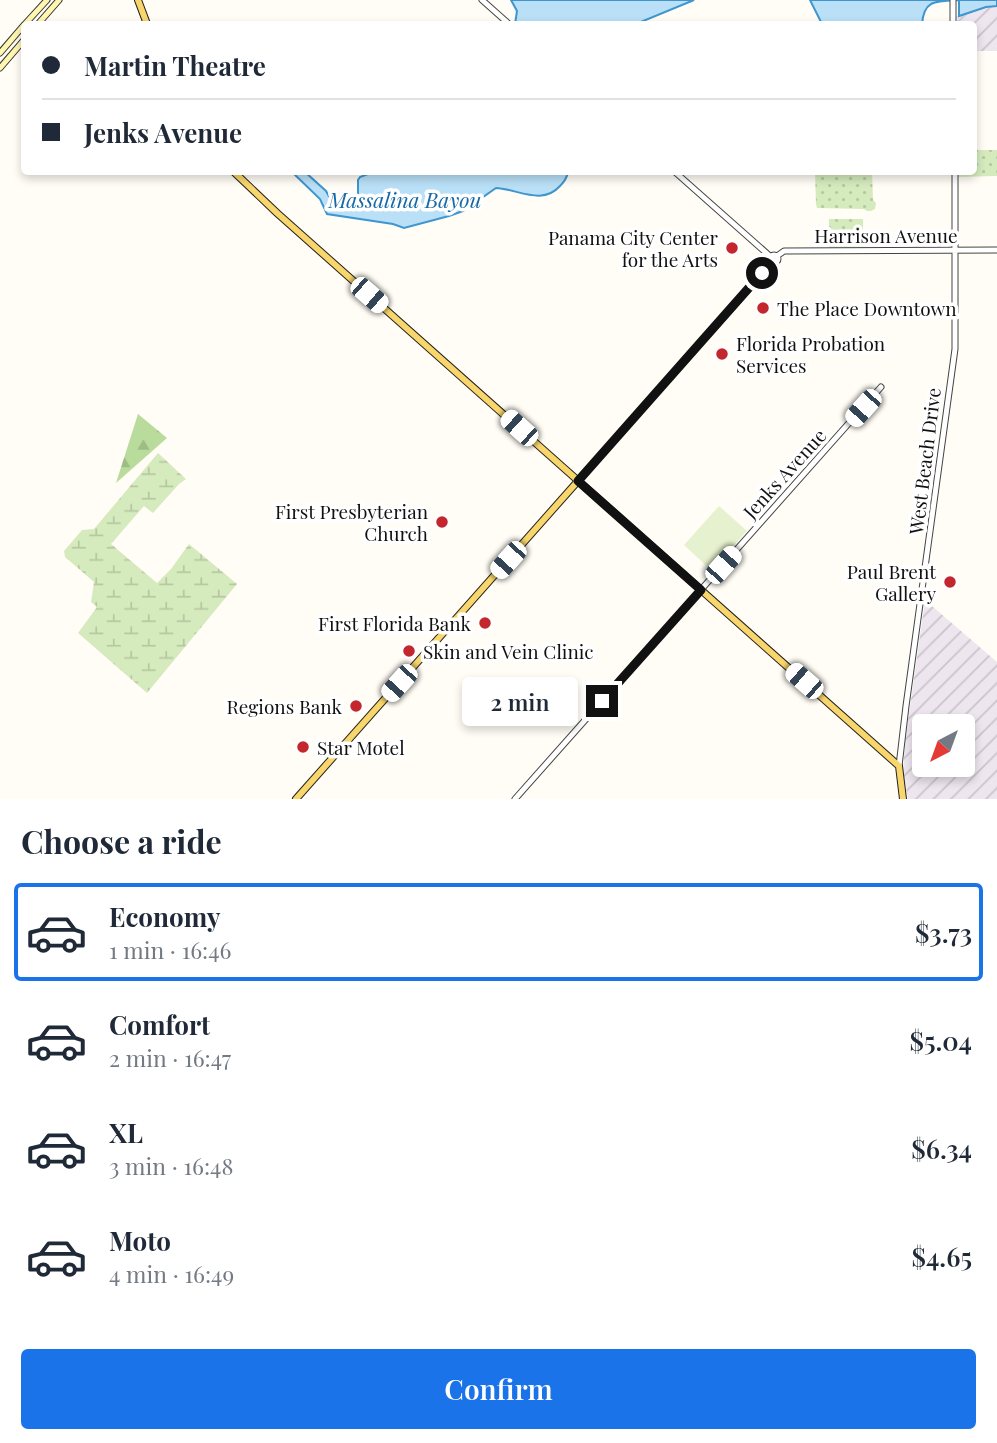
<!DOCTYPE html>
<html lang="en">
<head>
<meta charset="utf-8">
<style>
	:root { --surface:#fff; --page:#f2f2f3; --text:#1f2937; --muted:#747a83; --line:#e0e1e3; --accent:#1a73e8 }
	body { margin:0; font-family:"Playfair Display",serif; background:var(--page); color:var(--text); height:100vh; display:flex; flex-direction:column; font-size:26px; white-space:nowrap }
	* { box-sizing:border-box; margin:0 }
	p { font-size:23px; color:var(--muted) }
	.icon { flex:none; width:38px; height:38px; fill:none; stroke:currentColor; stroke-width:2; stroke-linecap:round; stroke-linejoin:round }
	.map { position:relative; height:799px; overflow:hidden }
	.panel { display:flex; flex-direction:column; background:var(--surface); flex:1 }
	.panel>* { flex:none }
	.guide { position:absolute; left:21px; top:21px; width:956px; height:154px; border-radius:7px; box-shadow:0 4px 10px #0003; display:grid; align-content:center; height:154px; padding:0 21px; background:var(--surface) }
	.needle { width:46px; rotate:221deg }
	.fabs { position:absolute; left:912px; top:714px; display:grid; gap:14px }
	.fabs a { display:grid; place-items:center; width:63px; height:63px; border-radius:7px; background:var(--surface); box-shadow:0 4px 10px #0003; font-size:35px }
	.end { position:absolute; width:32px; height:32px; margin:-16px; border:9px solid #111; background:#fff; box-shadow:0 0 0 4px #fff }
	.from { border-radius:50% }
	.bubble { position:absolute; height:49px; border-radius:7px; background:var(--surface); box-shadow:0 4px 10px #0003; font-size:23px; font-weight:600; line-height:49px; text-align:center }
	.car { position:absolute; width:21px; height:42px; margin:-21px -10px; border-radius:9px; box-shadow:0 0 5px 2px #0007; background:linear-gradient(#fff 24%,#345 0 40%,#fff 0 76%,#345 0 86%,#fff 0) }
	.guide b { display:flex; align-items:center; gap:24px; height:66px; font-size:26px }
	.guide b+b { border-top:2px solid var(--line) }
	.guide i { width:18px; height:18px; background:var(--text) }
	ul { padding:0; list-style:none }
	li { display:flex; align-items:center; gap:21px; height:98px; margin:0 14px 10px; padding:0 7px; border:4px solid transparent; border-radius:7px }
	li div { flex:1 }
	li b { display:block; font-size:26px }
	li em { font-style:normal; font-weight:600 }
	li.current { border-color:var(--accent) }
	li>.icon { width:63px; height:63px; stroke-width:1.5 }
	h2 { padding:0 21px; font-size:32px; line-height:84px }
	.button { display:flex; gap:14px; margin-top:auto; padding:14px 21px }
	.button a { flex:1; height:80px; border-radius:7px; background:var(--accent); color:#fff; font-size:28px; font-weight:600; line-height:80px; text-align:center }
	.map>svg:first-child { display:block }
	.industrial { fill:url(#industrial-furrows); fill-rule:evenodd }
	.forest { fill:url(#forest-firs) }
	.wetland { fill:url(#wetland-marsh) }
	.park { fill:url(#park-dots) }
	.pitch { fill:#e6f2cf }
	.water { fill:#b9e0f7; stroke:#3f96cf; stroke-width:2 }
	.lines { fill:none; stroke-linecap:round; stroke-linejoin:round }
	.tertiary-casing { stroke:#444; stroke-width:7 }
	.secondary-casing { stroke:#333; stroke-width:7 }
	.primary-casing { stroke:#222; stroke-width:8 }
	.tertiary { stroke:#fff; stroke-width:5 }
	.secondary { stroke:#fff6b0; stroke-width:5 }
	.primary { stroke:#f9d66b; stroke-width:6 }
	.route { stroke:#111; stroke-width:9 }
	.poi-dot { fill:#c4262e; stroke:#fff; stroke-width:2.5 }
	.labels { text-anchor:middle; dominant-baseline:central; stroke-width:7; stroke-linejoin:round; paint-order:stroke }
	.street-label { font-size:19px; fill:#111; stroke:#fff }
	.poi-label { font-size:19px; fill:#111; stroke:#fff; text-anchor:end }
	.water-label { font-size:21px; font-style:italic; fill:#1768a6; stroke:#fff }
</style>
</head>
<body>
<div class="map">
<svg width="997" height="799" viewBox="0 0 997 799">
	<defs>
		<pattern id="industrial-furrows" width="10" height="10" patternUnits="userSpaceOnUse" patternTransform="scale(1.75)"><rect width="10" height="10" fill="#eee6ef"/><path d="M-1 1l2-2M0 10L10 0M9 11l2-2" fill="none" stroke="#cbc4cc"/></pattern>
		<pattern id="forest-firs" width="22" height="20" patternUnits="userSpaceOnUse" patternTransform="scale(1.75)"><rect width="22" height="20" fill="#b9dc9c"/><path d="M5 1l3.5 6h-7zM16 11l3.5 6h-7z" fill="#9ebc85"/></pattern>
		<pattern id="wetland-marsh" width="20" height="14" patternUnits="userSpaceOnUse" patternTransform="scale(1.75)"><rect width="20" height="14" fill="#d5ebbd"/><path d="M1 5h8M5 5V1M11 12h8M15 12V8" fill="none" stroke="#b6c8a1"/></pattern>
		<pattern id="park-dots" width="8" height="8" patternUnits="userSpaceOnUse" patternTransform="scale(1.75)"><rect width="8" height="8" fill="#d5ebbd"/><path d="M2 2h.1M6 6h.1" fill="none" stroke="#b6c8a1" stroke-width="1.8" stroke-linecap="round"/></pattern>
	</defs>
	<rect width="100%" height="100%" fill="#fffdf5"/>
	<path class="industrial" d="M997 6V51H973V24H957L956 16 986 7Z
		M925 600 997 662V799H908L903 772 905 743ZM924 726H962V765H924Z"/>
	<path class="forest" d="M138 414 167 438 116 483Z"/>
	<path class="wetland" d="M158 453 186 479 179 484 153 513 144 506 111 544 157 583 171 569 189 544 237 584 147 693 78 633 97 607 91 602 94 582 65 557 64 551 82 530 94 529Z"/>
	<path class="park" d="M973 150H997V176L957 177V172H973Z
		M815 172H872L873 200 876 203 875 209 871 211H867L864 209 817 208 816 204Z
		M829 219H863V247L829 248Z"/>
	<path class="pitch" d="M719 506 747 531 712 571 684 545Z"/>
	<path class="water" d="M511 0H694L636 24H515L517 11Z
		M810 0H997V6L986 7 959 16V0C935 1 924 0 922 24H822Z
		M292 172H305L326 191 332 202 340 207 352 204 358 200V180L360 177 373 172H568C567 178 565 181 560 186 542 206 518 189 496 188L463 211 449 216 404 228 393 224 327 214 320 199Z"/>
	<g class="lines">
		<g class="tertiary-casing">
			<path id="tertiary" d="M482 0 509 24
				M953 0V24
				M675 172 771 257
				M770 259a4 4 0 1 1 8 0a4 4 0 1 1-8 0Z
				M777 256 784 251 997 250
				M578 481 772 263
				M899 766 906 706 955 349V172
				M515 799 881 387"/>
		</g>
		<g class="secondary-casing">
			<path id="secondary" d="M25 24 47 0
				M38 24 59 0
				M0 53 24 25
				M0 68 24 40"/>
		</g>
		<g class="primary-casing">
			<path id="primary" d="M138 0 147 24
				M234 172 277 213 899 766 903 799
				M296 799 578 481"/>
		</g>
		<use href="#tertiary" class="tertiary"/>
		<use href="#secondary" class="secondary"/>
		<use href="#primary" class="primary"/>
	</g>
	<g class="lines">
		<path class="route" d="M602 701 701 590 578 481 762 273"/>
	</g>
	<g class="poi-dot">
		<circle cx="732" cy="248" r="7"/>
		<circle cx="763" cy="308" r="7"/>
		<circle cx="722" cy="354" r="7"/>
		<circle cx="442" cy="522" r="7"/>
		<circle cx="950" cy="582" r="7"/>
		<circle cx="485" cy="623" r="7"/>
		<circle cx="409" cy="651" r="7"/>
		<circle cx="356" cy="706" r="7"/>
		<circle cx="303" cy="747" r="7"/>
	</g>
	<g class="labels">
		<g class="street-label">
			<text x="886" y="235">Harrison Avenue</text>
			<text transform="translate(924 461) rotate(-83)">West Beach Drive</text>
			<text transform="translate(784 473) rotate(-48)">Jenks Avenue</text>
		</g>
		<g class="poi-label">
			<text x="718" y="237">Panama City Center<tspan x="718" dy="22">for the Arts</tspan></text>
			<text x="777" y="308" text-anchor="start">The Place Downtown</text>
			<text x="736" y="343" text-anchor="start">Florida Probation<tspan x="736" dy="22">Services</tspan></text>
			<text x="428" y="511">First Presbyterian<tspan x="428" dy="22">Church</tspan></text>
			<text x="936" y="571">Paul Brent<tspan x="936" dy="22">Gallery</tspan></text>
			<text x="471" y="623">First Florida Bank</text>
			<text x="423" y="651" text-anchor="start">Skin and Vein Clinic</text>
			<text x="342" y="706">Regions Bank</text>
			<text x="317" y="747" text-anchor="start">Star Motel</text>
		</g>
		<g class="water-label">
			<text x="405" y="199">Massalina Bayou</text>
		</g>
	</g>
</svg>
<div class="fabs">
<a><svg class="needle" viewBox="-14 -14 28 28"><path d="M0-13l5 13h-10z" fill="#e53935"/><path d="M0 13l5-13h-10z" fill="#747a83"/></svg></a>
</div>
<i class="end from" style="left:762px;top:273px"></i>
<i class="end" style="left:602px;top:701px"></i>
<div class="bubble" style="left:462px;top:677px;width:116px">2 min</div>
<i class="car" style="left:369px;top:295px;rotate:131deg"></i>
<i class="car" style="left:863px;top:408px;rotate:222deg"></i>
<i class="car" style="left:519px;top:428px;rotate:312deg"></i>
<i class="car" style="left:508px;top:560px;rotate:222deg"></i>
<i class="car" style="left:723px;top:565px;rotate:42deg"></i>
<i class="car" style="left:804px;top:681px;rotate:311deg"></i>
<i class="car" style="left:399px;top:683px;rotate:222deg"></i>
<div class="guide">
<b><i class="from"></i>Martin Theatre</b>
<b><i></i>Jenks Avenue</b>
</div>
</div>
<section class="panel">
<h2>Choose a ride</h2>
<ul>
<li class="current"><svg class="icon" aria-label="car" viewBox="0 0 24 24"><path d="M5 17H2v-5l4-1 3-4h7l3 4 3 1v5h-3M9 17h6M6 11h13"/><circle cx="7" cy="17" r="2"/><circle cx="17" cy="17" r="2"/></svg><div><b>Economy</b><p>1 min · 16:46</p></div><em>$3.73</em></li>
<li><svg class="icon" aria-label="car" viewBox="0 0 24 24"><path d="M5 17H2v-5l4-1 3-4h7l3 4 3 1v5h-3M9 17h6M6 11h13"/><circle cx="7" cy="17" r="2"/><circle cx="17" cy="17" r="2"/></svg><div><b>Comfort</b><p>2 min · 16:47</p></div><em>$5.04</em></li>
<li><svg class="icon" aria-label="car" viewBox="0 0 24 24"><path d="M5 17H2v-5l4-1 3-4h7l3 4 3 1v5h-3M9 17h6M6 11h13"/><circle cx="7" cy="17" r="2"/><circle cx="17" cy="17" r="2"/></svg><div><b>XL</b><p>3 min · 16:48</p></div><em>$6.34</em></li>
<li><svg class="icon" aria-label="car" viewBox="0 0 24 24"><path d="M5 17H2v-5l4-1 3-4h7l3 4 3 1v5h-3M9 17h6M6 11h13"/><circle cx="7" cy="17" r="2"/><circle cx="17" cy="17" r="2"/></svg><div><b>Moto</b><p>4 min · 16:49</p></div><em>$4.65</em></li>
</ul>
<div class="button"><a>Confirm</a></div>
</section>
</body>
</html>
